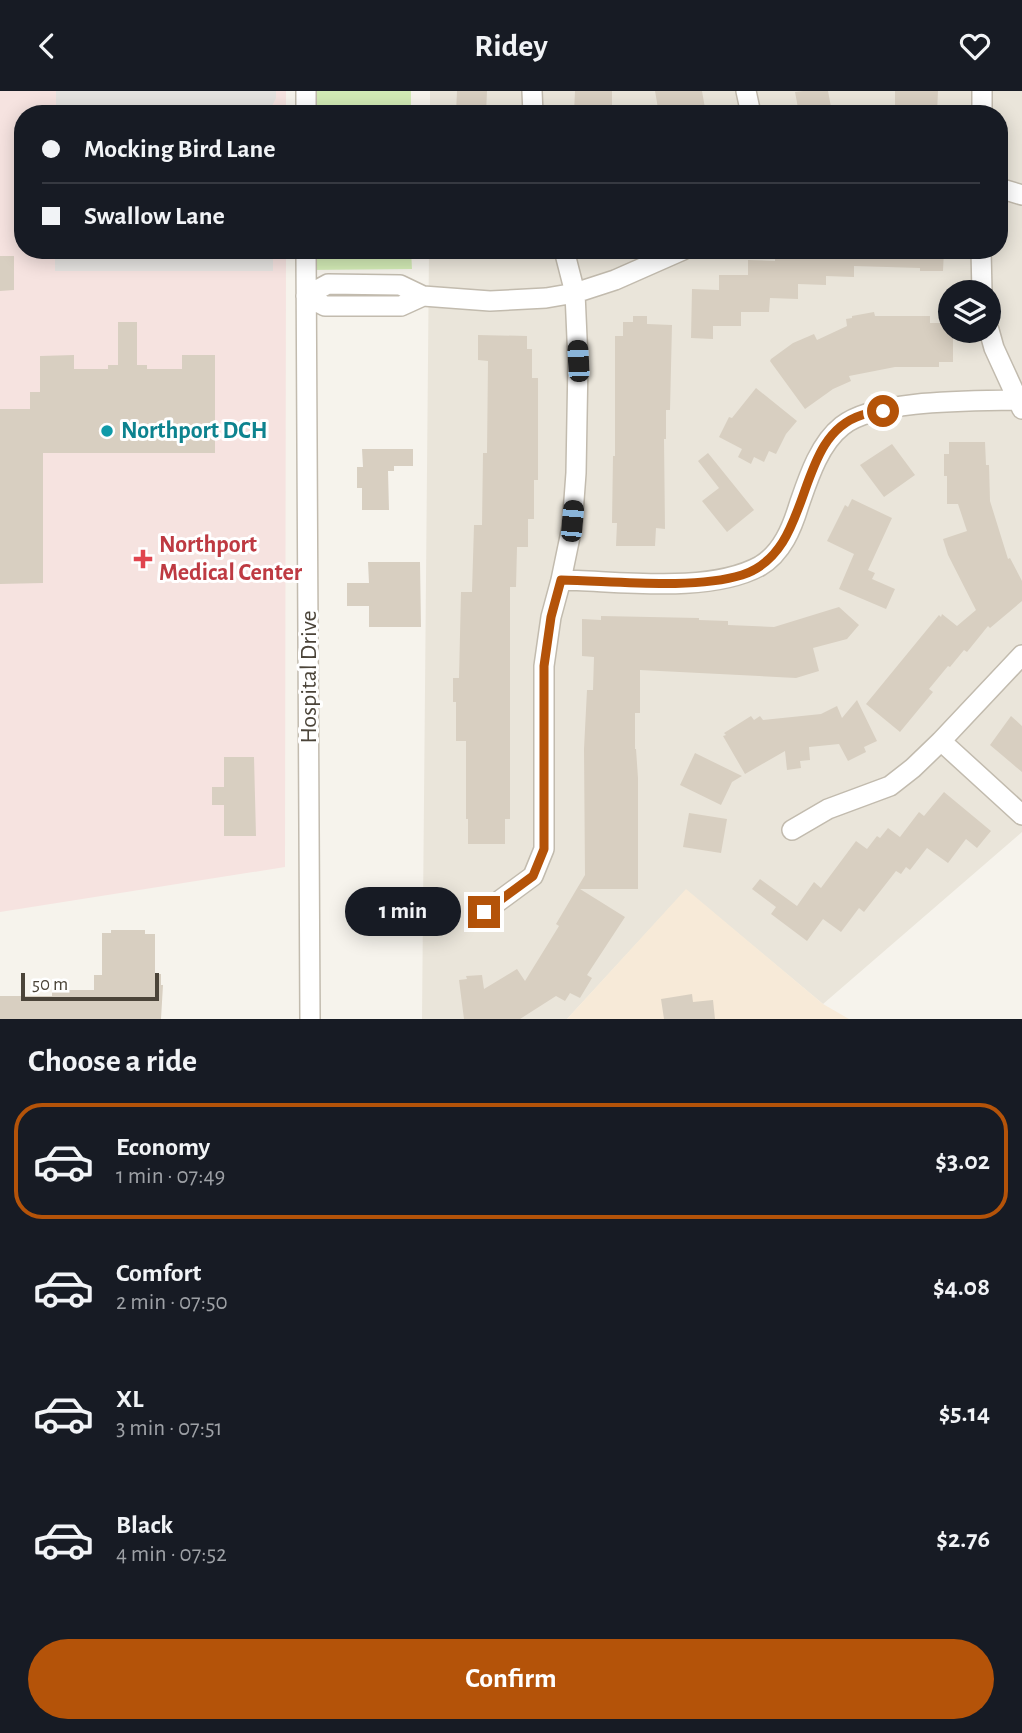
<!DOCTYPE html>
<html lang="en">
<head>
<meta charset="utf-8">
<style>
	:root { --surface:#171b24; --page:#242831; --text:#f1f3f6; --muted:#9ea1a6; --line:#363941; --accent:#b45309 }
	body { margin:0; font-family:"Alegreya Sans",sans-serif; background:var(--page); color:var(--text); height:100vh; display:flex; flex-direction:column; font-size:26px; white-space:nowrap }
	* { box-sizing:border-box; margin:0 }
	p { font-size:23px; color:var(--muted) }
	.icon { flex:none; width:38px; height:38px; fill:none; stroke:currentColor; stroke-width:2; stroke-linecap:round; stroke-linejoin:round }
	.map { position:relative; height:928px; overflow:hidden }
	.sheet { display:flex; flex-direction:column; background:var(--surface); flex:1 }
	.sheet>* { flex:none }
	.banner { position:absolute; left:14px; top:14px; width:994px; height:154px; border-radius:28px; box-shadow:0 4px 18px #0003; display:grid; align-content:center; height:154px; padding:0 28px; background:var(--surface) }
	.controls { position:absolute; left:938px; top:189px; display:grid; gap:14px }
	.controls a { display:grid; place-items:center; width:63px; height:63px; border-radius:50%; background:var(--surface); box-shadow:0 4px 18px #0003; font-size:35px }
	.scale { position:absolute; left:21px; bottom:18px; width:138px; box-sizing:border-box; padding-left:7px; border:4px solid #4b4439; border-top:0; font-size:19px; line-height:24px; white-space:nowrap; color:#4b4439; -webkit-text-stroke:5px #fff; paint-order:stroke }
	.end { position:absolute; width:32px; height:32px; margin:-16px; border:9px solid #b45309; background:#fff; box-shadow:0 0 0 4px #fff }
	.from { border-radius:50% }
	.bubble { position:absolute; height:49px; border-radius:24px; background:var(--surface); box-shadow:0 4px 18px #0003; font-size:23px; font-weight:700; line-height:49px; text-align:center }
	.car { position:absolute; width:21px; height:42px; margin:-21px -10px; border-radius:9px; box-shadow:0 0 5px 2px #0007; background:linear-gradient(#222 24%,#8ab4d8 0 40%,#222 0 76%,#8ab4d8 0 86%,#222 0) }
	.banner b { display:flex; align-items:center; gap:24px; height:66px; font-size:26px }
	.banner b+b { border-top:2px solid var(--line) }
	.banner i { width:18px; height:18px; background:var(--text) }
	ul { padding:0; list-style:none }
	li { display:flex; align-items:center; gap:21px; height:116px; margin:0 14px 10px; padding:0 14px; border:4px solid transparent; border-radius:28px }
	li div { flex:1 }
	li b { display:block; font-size:26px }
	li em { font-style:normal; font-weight:700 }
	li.selected { border-color:var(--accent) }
	li>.icon { width:63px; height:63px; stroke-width:1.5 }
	h2 { padding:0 28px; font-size:32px; line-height:84px }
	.button { display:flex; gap:14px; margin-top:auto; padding:14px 28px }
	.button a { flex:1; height:80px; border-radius:42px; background:var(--accent); color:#fff; font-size:28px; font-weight:700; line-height:80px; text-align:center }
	header { display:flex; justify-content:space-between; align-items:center; height:91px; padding:0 28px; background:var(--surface); font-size:32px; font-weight:700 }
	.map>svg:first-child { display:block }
	.residential { fill:#eae5da; fill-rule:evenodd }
	.commercial { fill:#f7ead8 }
	.medical { fill:#f6e3e0 }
	.green { fill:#d2eab5 }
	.parking { fill:#e5e3e0 }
	.building { fill:#d8cfc1 }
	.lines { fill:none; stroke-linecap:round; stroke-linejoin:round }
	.minor-casing { stroke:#c2bbae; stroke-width:22 }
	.minor { stroke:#fff; stroke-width:19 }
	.route { stroke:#b45309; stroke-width:9 }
	.culture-dot { fill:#0f9aa8; stroke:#fff; stroke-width:2.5 }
	.health-dot { fill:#e0444e; stroke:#fff; stroke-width:2.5 }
	.labels { text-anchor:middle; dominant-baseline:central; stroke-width:6; stroke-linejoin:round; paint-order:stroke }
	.culture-label { font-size:24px; font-weight:bold; fill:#0d838f; stroke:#fff; text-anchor:start }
	.health-label { font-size:24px; font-weight:bold; fill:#be3a42; stroke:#fff; text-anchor:start }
	.street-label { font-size:24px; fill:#4b4439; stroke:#fff }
</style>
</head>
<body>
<header><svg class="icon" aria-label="back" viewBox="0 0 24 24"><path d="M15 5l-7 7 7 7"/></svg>Ridey<svg class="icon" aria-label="heart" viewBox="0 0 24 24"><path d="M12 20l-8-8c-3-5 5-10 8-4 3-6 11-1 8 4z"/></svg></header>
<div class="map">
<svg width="1022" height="928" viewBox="0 0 1022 928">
	<rect width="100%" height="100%" fill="#f6f3ec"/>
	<path class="residential" d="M430 0H1022V741L823 913 686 799 567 928H422L429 159H999V23H430ZM950 201H989V240H950Z"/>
	<path class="commercial" d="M686 798 823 913 849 928H567Z"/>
	<path class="medical" d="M0 0H286V23H23V159H286L285 776 0 821Z"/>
	<path class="green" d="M306 0H411V23H306Z
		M306 159H411L412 178 306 179Z"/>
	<path class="parking" d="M56 0H276V7L268 23H56Z
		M55 159H273V180H55Z"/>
	<path class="building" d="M457 0H487L486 23H456Z
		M575 0H612V23H574Z
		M655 0H702L706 23H659Z
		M803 0H828L831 16 799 22 795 1Z
		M895 0H938L937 22 895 21Z
		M775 159H944L943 180H920V177L854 175V186L826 185V194L798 193V208L770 207 769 221H741V235H713V248L691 247 692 198 719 199V184H748V169L775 170Z
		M0 165H14V199L0 200Z
		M874 221 875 225H930V232H950V240H953V271H939V276H895L849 285 851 290 833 298 805 318 770 270 771 268 793 252 814 243 817 249 847 235 846 228 852 227V225Z
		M633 225H647V233L672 234 670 319H666V348H664L665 438 656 437 655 455H616L617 432H612L613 365H615V245H623V231H633Z
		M118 231H137V274H147V278H182V264H215V362H43V492L0 493V318H30V301H40V265L74 264V278H108V274H118Z
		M478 244 527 245V258H532V287H538V389H534V428H528V456H517L516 496H510V728H505V753H468V728H466V650H456V611H453V587H459L461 501H472L474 434H482L483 362H487L488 270 478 269Z
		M756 297 797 330 786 343 776 363 769 360 764 371 754 366 751 373 738 366 742 358 719 346 729 326 732 327Z
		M949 351H985L986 374H989L990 410 1008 468 1010 467 1022 490V510L990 537 988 535 967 561 964 559 950 576 948 575 929 598 933 601 900 641 866 613 939 524 941 526 942 523 957 535 976 519 948 464 943 448 967 440 958 413H947V385H944V363H949Z
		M892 353 915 384 884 406 860 374Z
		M362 358H413V375H394V380H388L389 419H362V397H357V376H363Z
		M708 362 754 419 727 441 702 410 719 397 698 370Z
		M852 408 892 427 868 479 875 482 872 488 895 498 886 518 839 498 854 463 827 450 845 414 848 416Z
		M368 471H420L421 536H369V515H347V492H369Z
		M839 516 859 534 847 548 813 557 819 580 796 587 640 579V622H635V658H636L638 687V798H580L625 826 587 884 592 887 580 907 570 902 565 910 556 905 520 928H464L459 889 467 888 466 885 482 884 484 898 517 878 525 890 559 835 556 833 585 784 584 658 587 599H593L594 566 582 565V528L601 529V525L699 527V529L728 530V534L774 536Z
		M857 609 877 650 864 656 866 661 848 670 839 653 809 656 810 669 800 670 801 677 787 679 785 660 745 683 723 645 726 644 724 642 751 625 754 629 760 625 763 629 821 623 837 615 842 627Z
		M1011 625 1022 635V681L990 654Z
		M695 662 742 685 732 691 721 714 680 694Z
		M224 666H254L256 745H224V714H212V696H224Z
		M944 701 991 740 977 757 966 748 948 772 927 757 910 779 906 776 901 783 896 780 864 821 859 817 841 841 823 828 807 850 771 823 776 816 752 798 760 788 797 815 814 791 821 797 856 750 867 758 877 745 880 747 888 737 900 746 919 721 924 725Z
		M689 722 727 728 721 762 683 756Z
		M111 839H145V843H155V883H161V894H163L161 928H0V905H52V899H94V884H102V842H111Z
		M692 903 693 911 713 909 715 928H664L661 908Z"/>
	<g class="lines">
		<g class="minor-casing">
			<path id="minor" d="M306 0V23
				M532 0 533 23
				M746 0 751 23
				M982 23V0
				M999 97 1022 104
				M306 159 310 928
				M981 159 982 201
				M306 205 328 193 400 194 423 205 490 210 546 207 575 202 615 189 683 159
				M306 205 325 215H401L423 205
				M989 239 994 257 1022 318
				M561 489C619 490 709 503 760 475 782 462 792 437 799 414 808 388 819 353 842 335 875 308 974 310 1018 309
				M941 650 1022 724
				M792 739 828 718 890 695 913 677 941 650 1022 564
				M484 821 533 785 544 758V575L551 526 561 489 572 436 576 382 578 270 575 202 564 159"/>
		</g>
		<use href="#minor" class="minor"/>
	</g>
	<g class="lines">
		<path class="route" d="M484 821 533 785 544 758V575L551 526 561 489C614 490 693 499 742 484 816 460 792 346 862 324 869 322 876 321 883 320"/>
	</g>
	<circle class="culture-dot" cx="107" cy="340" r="7"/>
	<path class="health-dot" d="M139.5 457.5h7v7h7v7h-7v7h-7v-7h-7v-7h7z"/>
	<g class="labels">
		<g class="culture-label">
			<text x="121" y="340">Northport DCH</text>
		</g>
		<g class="health-label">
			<text x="159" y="454">Northport<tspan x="159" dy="28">Medical Center</tspan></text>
		</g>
		<g class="street-label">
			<text transform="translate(309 586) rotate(-90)">Hospital Drive</text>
		</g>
	</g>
</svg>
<div class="controls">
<a><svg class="icon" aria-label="layers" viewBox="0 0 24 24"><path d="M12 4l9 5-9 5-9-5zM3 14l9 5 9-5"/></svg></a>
</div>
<div class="scale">50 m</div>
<i class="end from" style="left:883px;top:320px"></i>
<i class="end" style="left:484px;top:821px"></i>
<div class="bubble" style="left:345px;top:796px;width:116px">1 min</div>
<i class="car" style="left:578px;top:270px;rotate:357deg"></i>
<i class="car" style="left:572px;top:430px;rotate:5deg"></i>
<div class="banner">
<b><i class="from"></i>Mocking Bird Lane</b>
<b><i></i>Swallow Lane</b>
</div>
</div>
<section class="sheet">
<h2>Choose a ride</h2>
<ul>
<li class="selected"><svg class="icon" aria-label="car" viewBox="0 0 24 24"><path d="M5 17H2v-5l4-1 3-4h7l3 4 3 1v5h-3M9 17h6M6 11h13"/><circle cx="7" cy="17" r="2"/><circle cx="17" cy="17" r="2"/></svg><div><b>Economy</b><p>1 min · 07:49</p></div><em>$3.02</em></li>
<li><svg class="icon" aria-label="car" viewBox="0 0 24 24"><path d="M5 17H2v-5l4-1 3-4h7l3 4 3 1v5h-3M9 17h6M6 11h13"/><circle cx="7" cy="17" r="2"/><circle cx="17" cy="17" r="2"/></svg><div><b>Comfort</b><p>2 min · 07:50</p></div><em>$4.08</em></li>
<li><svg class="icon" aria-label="car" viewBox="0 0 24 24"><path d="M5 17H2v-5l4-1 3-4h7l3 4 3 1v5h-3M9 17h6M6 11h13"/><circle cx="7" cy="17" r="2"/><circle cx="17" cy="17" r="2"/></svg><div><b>XL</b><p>3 min · 07:51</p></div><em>$5.14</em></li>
<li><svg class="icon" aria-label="car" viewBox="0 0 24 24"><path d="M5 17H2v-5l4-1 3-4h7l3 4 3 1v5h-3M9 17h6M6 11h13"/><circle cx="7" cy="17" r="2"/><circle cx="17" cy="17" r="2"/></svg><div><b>Black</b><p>4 min · 07:52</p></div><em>$2.76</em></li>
</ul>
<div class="button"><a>Confirm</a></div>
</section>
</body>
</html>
